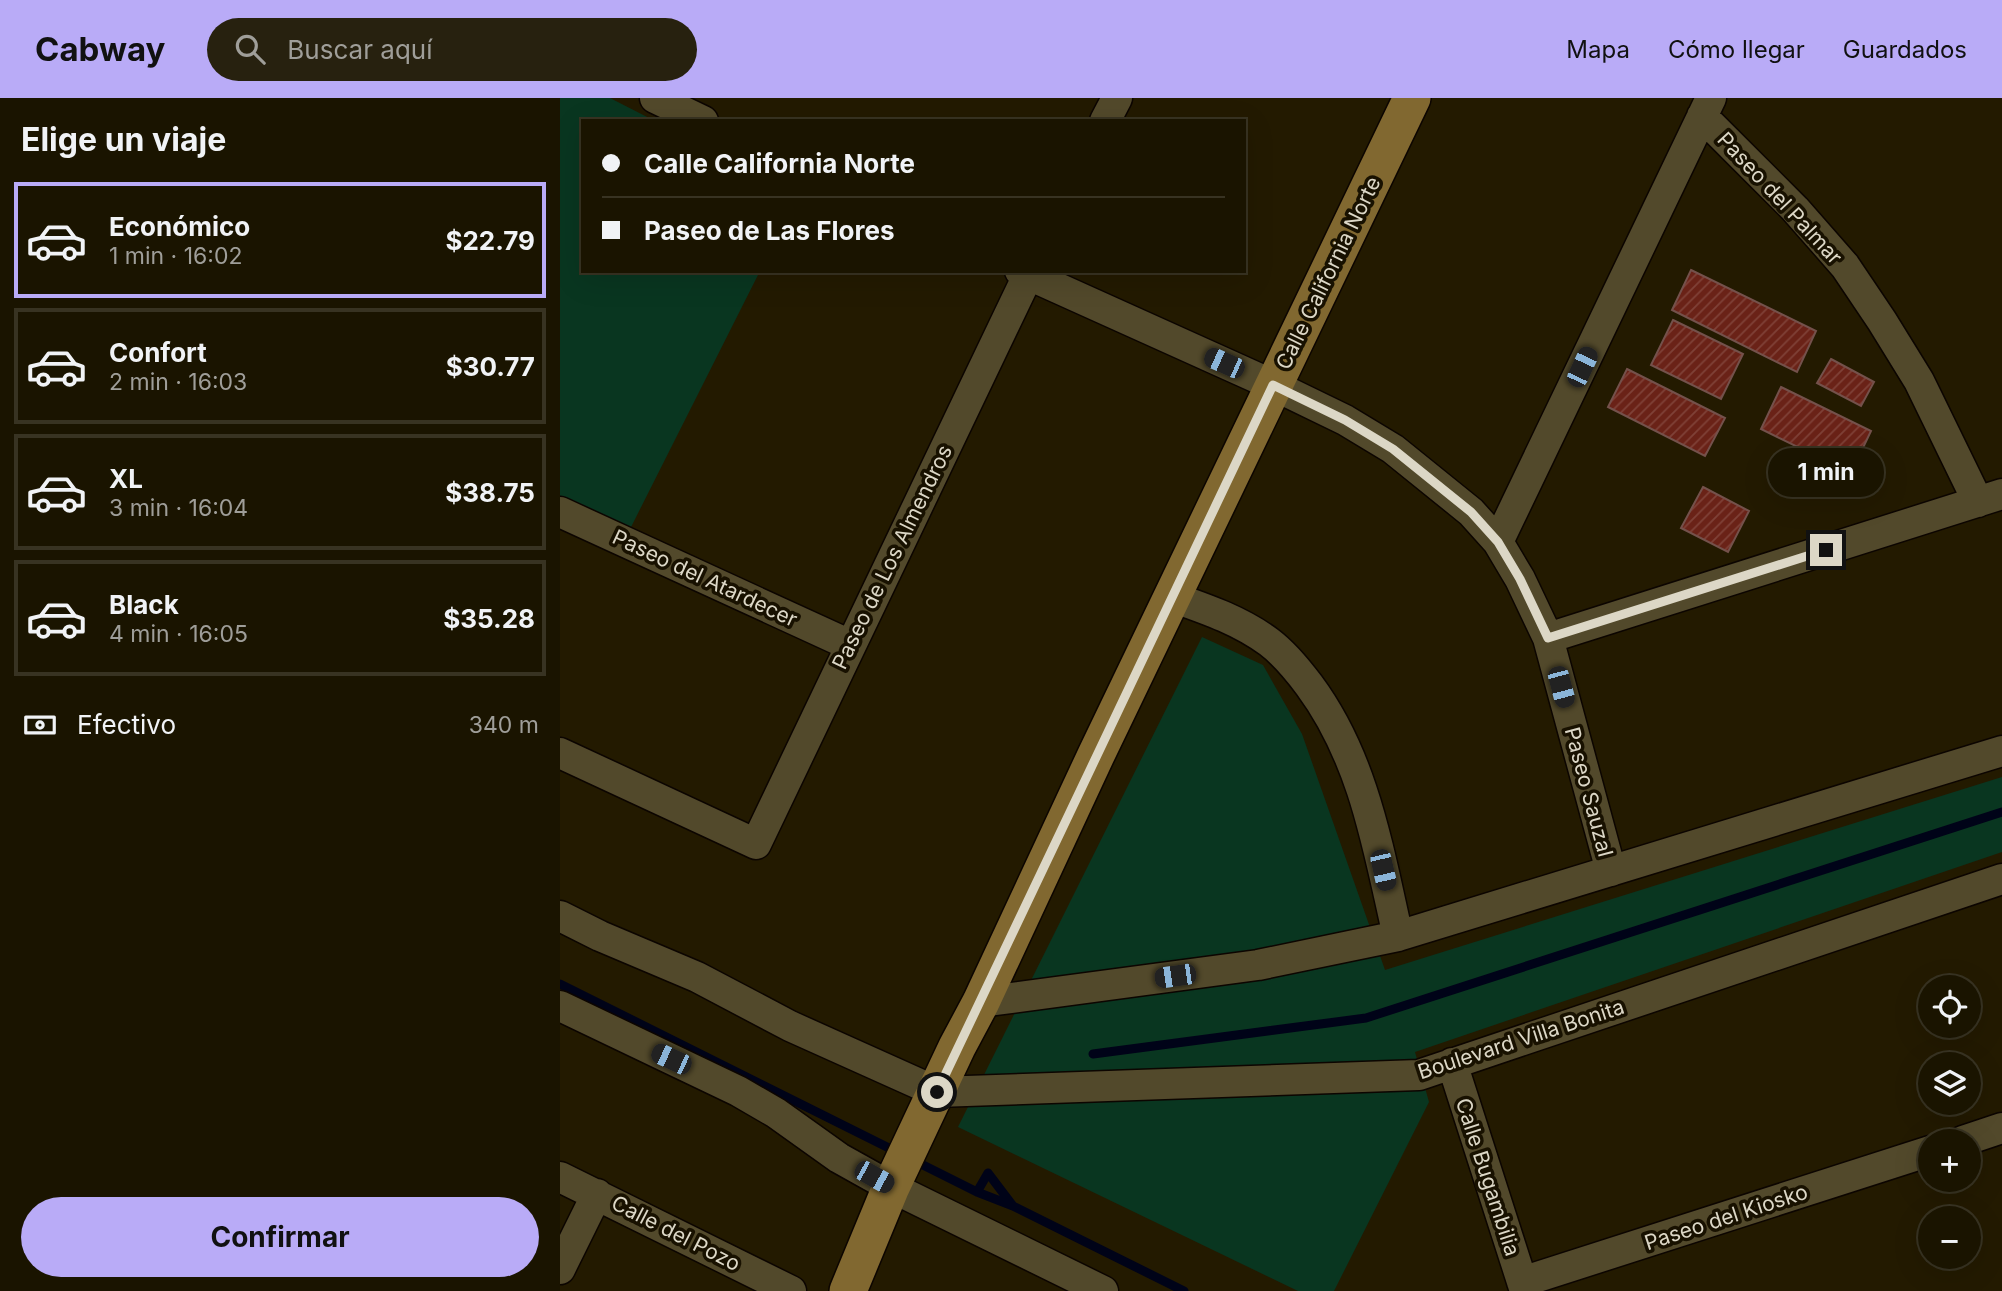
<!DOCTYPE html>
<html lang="es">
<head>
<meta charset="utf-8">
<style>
	:root { --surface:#1a1400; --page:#27210f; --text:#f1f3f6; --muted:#9f9e99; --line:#383322; --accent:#b9abf7 }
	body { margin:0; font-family:Inter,sans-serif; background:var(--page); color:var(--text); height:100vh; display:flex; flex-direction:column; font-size:26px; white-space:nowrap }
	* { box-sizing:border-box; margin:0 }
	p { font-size:23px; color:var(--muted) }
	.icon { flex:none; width:38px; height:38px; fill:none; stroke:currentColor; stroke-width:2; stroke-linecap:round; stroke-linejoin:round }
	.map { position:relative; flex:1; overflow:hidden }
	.sheet { display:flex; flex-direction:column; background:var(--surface); width:560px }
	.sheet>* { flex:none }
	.hud { position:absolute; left:21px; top:21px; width:665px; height:154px; border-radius:0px; box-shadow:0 7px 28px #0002,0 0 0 2px var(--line); display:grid; align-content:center; height:154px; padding:0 21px; background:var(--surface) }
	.fabs { position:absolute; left:1358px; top:877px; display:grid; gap:14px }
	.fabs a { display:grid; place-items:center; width:63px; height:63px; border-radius:50%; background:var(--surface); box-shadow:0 7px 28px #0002,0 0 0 2px var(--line); font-size:35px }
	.end { position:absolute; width:32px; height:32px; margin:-16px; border:9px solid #dcd7c6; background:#111; box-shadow:0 0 0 4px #111 }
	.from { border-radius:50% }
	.bubble { position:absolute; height:49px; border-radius:24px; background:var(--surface); box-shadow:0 7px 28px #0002,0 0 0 2px var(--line); font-size:23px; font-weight:700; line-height:49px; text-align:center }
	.car { position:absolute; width:21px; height:42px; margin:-21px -10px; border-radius:9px; box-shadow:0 0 5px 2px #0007; background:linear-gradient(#222 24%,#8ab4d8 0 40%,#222 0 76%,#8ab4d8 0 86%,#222 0) }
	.hud b { display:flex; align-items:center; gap:24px; height:66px; font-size:26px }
	.hud b+b { border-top:2px solid var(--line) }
	.hud i { width:18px; height:18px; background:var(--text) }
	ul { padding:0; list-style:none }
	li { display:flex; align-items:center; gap:21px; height:116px; margin:0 14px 10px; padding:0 7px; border:4px solid var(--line); border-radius:0px }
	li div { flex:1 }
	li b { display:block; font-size:26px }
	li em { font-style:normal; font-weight:700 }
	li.on { border-color:var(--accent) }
	li>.icon { width:63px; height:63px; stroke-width:1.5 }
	h2 { padding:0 21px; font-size:32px; line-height:84px }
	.pay { display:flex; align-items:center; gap:18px; height:77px; padding:0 21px; font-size:26px }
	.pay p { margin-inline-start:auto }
	.button { display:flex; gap:14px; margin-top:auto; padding:14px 21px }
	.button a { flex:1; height:80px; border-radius:42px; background:var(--accent); color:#111; font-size:28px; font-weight:700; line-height:80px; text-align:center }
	header { display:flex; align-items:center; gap:42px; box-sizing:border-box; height:98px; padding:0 35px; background:var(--accent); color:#111 }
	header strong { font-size:33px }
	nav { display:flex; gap:38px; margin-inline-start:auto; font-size:24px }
	.search { width:490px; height:63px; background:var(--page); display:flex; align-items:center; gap:18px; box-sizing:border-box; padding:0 24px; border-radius:38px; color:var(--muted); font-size:26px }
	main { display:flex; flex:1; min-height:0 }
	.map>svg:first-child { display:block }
	.green { fill:#093620 }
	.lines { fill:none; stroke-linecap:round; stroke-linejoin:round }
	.stream { stroke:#000318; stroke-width:9 }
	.building { fill:url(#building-hatch); stroke:#74514b; stroke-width:2 }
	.minor-casing { stroke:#0c0500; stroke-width:33 }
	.major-casing { stroke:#0c0500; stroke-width:40 }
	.minor { stroke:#52492b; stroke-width:30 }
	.major { stroke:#816830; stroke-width:37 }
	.route { stroke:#dcd7c6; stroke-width:9 }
	.labels { text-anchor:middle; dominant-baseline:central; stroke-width:7; stroke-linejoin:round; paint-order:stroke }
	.street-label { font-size:21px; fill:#dcd7c6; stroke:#181100 }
</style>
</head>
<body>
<header>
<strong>Cabway</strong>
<div class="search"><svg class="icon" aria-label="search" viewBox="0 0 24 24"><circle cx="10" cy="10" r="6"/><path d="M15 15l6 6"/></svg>Buscar aquí</div>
<nav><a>Mapa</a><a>Cómo llegar</a><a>Guardados</a></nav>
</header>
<main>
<section class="sheet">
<h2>Elige un viaje</h2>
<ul>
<li class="on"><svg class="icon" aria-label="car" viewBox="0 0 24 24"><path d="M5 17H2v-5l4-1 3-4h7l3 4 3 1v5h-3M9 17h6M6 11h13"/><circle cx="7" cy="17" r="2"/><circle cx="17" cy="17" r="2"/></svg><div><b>Económico</b><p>1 min · 16:02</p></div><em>$22.79</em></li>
<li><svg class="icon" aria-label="car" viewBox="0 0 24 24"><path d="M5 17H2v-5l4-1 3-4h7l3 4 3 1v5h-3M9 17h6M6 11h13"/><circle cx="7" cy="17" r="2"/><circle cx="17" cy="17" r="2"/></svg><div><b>Confort</b><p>2 min · 16:03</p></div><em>$30.77</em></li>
<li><svg class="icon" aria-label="car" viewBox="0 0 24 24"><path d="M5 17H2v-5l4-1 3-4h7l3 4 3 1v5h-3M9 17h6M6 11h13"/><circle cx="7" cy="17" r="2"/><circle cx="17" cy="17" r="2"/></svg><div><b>XL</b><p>3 min · 16:04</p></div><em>$38.75</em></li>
<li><svg class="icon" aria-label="car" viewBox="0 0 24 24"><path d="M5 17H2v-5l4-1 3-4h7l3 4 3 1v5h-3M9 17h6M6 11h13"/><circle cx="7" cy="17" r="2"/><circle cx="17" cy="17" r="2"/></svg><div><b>Black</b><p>4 min · 16:05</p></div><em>$35.28</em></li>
</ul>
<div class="pay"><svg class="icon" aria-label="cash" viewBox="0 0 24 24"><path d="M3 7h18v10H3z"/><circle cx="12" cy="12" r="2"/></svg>Efectivo<p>340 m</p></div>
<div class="button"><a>Confirmar</a></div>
</section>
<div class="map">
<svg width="1442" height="1193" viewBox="0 0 1442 1193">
	<defs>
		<pattern id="building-hatch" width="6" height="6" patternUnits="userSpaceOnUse" patternTransform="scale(1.75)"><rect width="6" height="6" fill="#6a2217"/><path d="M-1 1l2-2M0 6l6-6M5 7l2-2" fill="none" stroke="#7f4137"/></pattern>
	</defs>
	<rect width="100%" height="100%" fill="#231a00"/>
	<path class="green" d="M0 0H50L95 23H23V173H200L63 445 0 413Z
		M642 539 703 567 742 636 825 872 1442 679V754L855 954 869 1004 774 1193H738L398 1029Z"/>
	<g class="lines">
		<path class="stream" d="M0 886 337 1054
			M533 956 806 920 1442 714
			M353 1062 417 1094
			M453 1108 428 1075 417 1094 453 1108 624 1193"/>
	</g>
	<path class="building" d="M1131 172 1256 233 1237 274 1112 212Z
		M1113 222 1183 256 1161 301 1091 267Z
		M1271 261 1314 284 1301 308 1257 285Z
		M1067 271 1165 320 1145 358 1048 309Z
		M1221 289 1311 333 1291 375 1201 331Z
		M1143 389 1189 413 1168 454 1121 430Z"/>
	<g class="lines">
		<g class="minor-casing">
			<path id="minor" d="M95 0 143 23
				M1142 18 1235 111 1285 168 1322 223 1359 283 1418 404
				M545 23 557 0
				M460 173 713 287 785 322 833 351 911 414 938 444 960 481 988 540 1051 773
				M0 414 290 547
				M938 444 1151 0
				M612 499C646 511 679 522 709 544 725 556 737 571 749 587 804 661 818 750 838 838
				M988 540 1442 396
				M0 655 196 746 470 173
				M0 818 40 838 137 879 230 928 377 994 859 977 1442 781
				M421 904 698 867 838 838 1442 653
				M0 908 178 993 216 1015 279 1060 331 1089 543 1193
				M892 965 965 1193
				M1403 1043 1442 1030
				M0 1079 231 1193
				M0 1171 37 1096
				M962 1184 1370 1053"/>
		</g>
		<g class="major-casing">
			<path id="major" d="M288 1193 331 1089 397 949 421 904 536 657 852 0"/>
		</g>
		<use href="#minor" class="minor"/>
		<use href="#major" class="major"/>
	</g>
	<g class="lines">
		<path class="route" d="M377 994 713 287 785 322 833 351 911 414 938 444 960 481 988 540 1266 452"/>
	</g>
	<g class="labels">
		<g class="street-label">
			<text transform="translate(1220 100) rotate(47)">Paseo del Palmar</text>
			<text transform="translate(768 175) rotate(-64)">Calle California Norte</text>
			<text transform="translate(332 459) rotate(-64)">Paseo de Los Almendros</text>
			<text transform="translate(145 480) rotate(25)">Paseo del Atardecer</text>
			<text transform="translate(1029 694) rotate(75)">Paseo Sauzal</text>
			<text transform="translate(961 941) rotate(-18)">Boulevard Villa Bonita</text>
			<text transform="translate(928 1079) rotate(72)">Calle Bugambilia</text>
			<text transform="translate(1166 1119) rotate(-18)">Paseo del Kiosko</text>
			<text transform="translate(116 1135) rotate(27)">Calle del Pozo</text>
		</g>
	</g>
</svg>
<div class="fabs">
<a><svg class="icon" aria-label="locate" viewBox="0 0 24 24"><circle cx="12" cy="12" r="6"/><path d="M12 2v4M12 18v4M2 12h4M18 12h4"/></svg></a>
<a><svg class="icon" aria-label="layers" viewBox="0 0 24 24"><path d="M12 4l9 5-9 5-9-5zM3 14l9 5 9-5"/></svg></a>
<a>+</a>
<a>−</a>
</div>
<i class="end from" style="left:377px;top:994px"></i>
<i class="end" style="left:1266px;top:452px"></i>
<div class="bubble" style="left:1208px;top:350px;width:116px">1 min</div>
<i class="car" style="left:664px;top:265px;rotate:294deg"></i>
<i class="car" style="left:1022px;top:269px;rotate:25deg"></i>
<i class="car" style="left:1001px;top:589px;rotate:165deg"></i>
<i class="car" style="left:823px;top:772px;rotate:167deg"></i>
<i class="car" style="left:615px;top:878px;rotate:262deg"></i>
<i class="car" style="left:111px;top:961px;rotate:295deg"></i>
<i class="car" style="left:314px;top:1079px;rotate:119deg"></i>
<div class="hud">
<b><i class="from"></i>Calle California Norte</b>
<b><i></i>Paseo de Las Flores</b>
</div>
</div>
</main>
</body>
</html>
